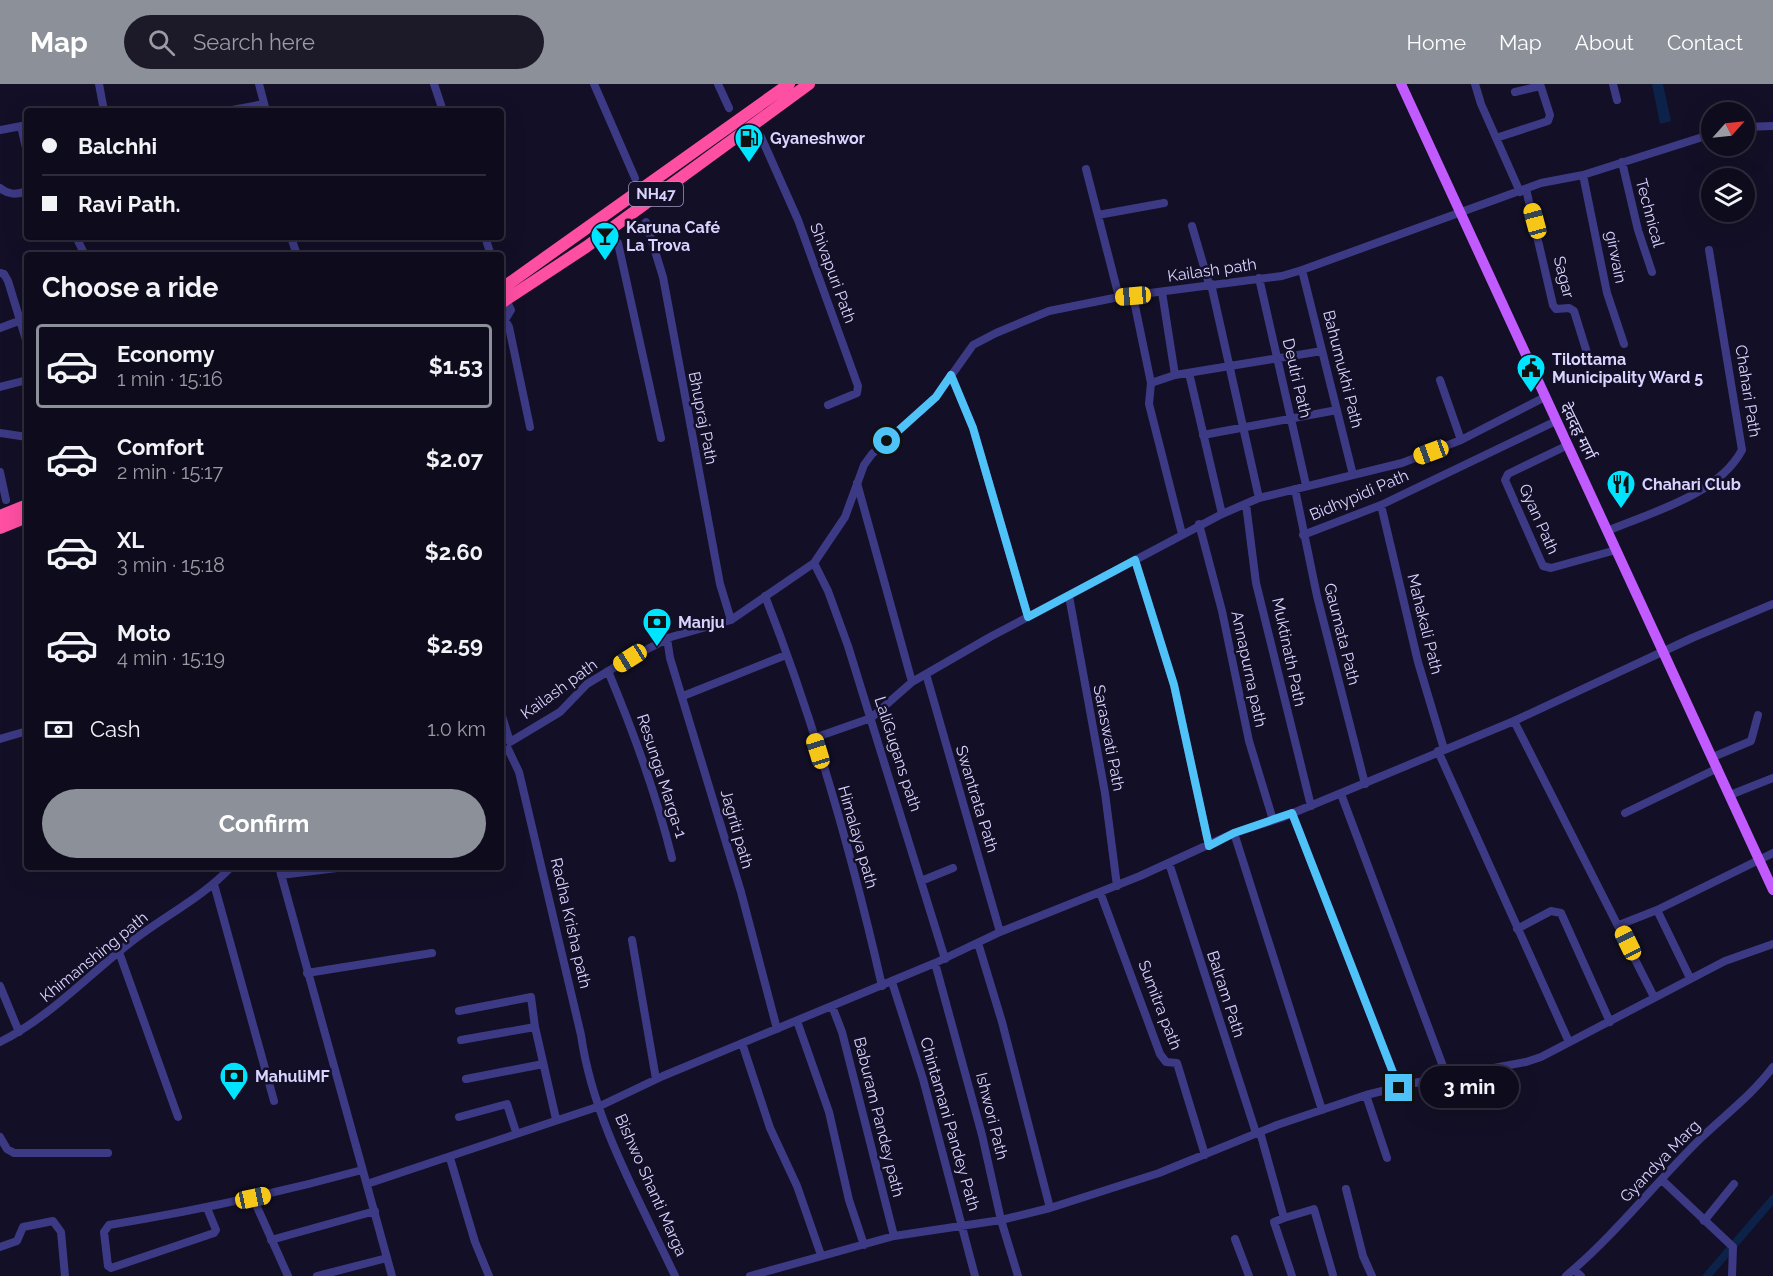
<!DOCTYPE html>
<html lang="en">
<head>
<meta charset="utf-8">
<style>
	:root { --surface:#0e0b1c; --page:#1c1929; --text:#f1f3f6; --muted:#9b9ba3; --line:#2e2b3b; --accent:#8c9099 }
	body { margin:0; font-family:Raleway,"Noto Sans Devanagari",sans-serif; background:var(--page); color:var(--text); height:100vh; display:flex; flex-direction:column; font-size:22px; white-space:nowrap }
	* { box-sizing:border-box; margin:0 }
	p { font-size:20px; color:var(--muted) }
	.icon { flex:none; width:33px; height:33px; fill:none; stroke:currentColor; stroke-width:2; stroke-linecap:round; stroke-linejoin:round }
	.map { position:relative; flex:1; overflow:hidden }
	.sheet { position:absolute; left:24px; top:168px; width:480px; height:618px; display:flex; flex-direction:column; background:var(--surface); border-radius:6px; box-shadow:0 6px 24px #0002,0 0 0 2px var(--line) }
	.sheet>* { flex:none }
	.banner { position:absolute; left:24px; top:24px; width:480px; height:132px; border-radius:6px; box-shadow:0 6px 24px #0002,0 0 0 2px var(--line); display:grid; align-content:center; height:132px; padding:0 18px; background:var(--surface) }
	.needle { width:39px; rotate:63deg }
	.fabs { position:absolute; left:1701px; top:18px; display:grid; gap:12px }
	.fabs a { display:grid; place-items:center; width:54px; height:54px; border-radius:50%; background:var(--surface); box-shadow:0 6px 24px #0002,0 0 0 2px var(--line); font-size:30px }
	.end { position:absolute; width:27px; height:27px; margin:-14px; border:8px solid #4fc3f7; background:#111; box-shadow:0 0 0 3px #111 }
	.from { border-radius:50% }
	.bubble { position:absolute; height:42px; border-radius:21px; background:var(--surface); box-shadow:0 6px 24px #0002,0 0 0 2px var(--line); font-size:20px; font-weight:700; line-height:42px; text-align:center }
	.car { position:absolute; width:18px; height:36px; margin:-18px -9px; border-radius:8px; box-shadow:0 0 4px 2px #0007; background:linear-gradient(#f5c518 24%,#345 0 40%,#f5c518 0 76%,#345 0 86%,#f5c518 0) }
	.banner b { display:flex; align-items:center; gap:21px; height:57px; font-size:22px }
	.banner b+b { border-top:2px solid var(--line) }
	.banner i { width:15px; height:15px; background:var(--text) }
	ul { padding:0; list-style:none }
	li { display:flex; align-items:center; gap:18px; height:84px; margin:0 12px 9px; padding:0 6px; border:3px solid transparent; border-radius:6px }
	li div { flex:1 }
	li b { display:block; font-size:22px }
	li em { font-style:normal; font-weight:700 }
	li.current { border-color:var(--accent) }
	li>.icon { width:54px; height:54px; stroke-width:1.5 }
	h2 { padding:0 18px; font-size:27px; line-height:72px }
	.pay { display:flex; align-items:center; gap:15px; height:66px; padding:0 18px; font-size:22px }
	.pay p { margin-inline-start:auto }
	.button { display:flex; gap:12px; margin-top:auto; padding:12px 18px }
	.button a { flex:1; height:69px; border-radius:36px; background:var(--accent); color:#fff; font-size:24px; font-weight:700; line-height:69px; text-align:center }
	header { display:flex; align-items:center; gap:36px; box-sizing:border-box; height:84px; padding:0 30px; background:var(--accent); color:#fff }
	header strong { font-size:28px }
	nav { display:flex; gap:33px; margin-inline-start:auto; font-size:21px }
	.search { width:420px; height:54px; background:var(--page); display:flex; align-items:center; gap:15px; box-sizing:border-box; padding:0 21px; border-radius:33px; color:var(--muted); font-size:22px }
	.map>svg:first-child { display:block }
	.water { fill:#0c2248 }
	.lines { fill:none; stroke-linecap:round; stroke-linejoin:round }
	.canal { stroke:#0c2248; stroke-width:8 }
	.minor { stroke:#3d3a85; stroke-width:8 }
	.major { stroke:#c25bff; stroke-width:10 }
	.highway { stroke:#ff4fa3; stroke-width:12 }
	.route { stroke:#4fc3f7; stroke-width:8 }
	.labels { text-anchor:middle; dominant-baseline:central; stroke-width:5; stroke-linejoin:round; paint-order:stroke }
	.shield { fill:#130f26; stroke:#9e99be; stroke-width:1.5 }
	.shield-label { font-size:15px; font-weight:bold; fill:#d9d4ff }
	.poi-label { font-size:16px; font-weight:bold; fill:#d9d4ff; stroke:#130f26; text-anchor:start }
	.street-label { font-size:16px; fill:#d9d4ff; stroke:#130f26 }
</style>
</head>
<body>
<header>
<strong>Map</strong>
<div class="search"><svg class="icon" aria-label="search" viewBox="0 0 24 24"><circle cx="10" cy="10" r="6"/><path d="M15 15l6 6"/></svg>Search here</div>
<nav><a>Home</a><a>Map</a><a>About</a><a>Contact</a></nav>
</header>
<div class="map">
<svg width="1773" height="1192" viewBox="0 0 1773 1192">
	<rect width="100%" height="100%" fill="#130f26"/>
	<path class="water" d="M1652 0H1663L1671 37 1660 40Z"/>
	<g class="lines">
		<path class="canal" d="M1707 1192 1773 1115"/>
		<path class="minor" d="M99 0 104 27
			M259 0 266 27
			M434 0 443 27
			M594 0 635 94
			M718 0 729 24
			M1475 0 1481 20 1520 108
			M1613 0 1617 16
			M1515 8 1540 2
			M227 27 264 20
			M21 42 27 68
			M1744 43 1773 42
			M0 46 27 41
			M761 53 798 136 858 302 857 309 828 321
			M1496 54 1548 37 1550 31 1540 0
			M1622 78 1638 146 1652 188
			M1086 85 1119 213
			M1583 91 1607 209 1624 260
			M0 104C9 111 16 111 27 107
			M1526 105 1553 221 1556 225 1569 224 1574 227 1588 272
			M1098 131 1164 119
			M646 138 663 193 720 500 731 536
			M1192 142 1209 200
			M76 153 85 171
			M291 153 297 171
			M485 153 491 171
			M618 159 661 354
			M1302 186 1353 391
			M0 189 4 190 8 197 27 259
			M1259 194 1306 401
			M1211 200 1259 414
			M1162 208 1175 291
			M504 212 511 226 505 236 509 243 530 343
			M1133 212 1151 299 1149 320 1182 450
			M0 244 27 234
			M1189 289 1222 430
			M951 291 973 344 1028 533
			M1440 296 1461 356
			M1151 299 1175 291 1322 267
			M0 303 27 296
			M0 349 27 353
			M1203 351 1337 326
			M1566 362 1508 390 1505 396 1543 482 1551 484 1616 466
			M0 388 6 416
			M857 399 912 598
			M1295 405 1317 512 1365 700
			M1246 420 1256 499 1311 722
			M1381 421 1418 578 1444 665
			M1199 440 1222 527 1249 657 1273 736
			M1607 447C1652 428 1718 411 1742 366L1709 166
			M1303 451 1381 421 1556 337
			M1135 476 1174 601 1209 762
			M814 479 828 507 848 562 945 875
			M765 512C814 637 852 770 882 902
			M1069 512 1105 709 1117 802
			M667 554 670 574 741 808 777 945
			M608 587C634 649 656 709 672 774
			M926 590 1000 848
			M683 612 786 571
			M501 629 510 658
			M1514 637 1654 913
			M814 654 871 634 912 598 990 553 1222 430 1259 414 1402 379 1461 356 1545 313
			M0 655 27 647
			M510 658 560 628 587 600 630 574 671 553 731 536 814 479 845 433 864 381 872 370 936 313 973 261 996 249 1049 227 1119 213 1282 192 1302 186 1541 99 1583 91 1712 50
			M508 665 519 688 581 951C593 1036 639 1115 675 1192
			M1438 667 1569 958
			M1713 673 1751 657 1758 631
			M1341 710 1447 993
			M1730 711 1773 694
			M1292 729 1399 1004
			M1625 729 1718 684
			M1234 749 1322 1026
			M1169 779 1256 1049
			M279 783 392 1192
			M281 791 345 783
			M921 797 953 784
			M214 800 274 1017
			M1100 808 1160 970 1166 978 1177 979 1205 1071
			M1657 826 1773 769
			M1619 841 1657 826 1690 894
			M1517 845 1551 827 1561 829 1610 938
			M632 856 656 995
			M978 859 1002 938 1050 1124
			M119 868 178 1033
			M935 879 982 1051 1001 1136 1018 1192
			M307 889 432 869
			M892 898 923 995 975 1192
			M0 902 19 948
			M832 922 842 948 894 1152
			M459 927 531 913 535 943 556 1035
			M797 937 829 1028 849 1116 864 1161
			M461 956 535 943
			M0 958C50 933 87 892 131 858 164 832 202 814 231 783
			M742 959 770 1044 797 1102 821 1171
			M466 995 543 980
			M1366 1011 1387 1074
			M459 1033 507 1020 516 1048
			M1260 1048 1284 1134 1274 1138 1292 1192
			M0 1053 7 1065 14 1069H108
			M450 1074 475 1158 489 1192
			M1662 1096 1733 1163 1732 1192
			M367 1100 600 1022 663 992 935 879 1000 848 1140 792 1234 749 1281 734 1514 637 1692 554 1773 520
			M1346 1105 1363 1172 1372 1192
			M253 1114 288 1192
			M207 1124 216 1146 214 1149 111 1184 108 1182 104 1148 109 1141C195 1127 278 1109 362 1086
			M1284 1134 1314 1125 1333 1191
			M1704 1137 1734 1100
			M1235 1155 1249 1192
			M271 1156 375 1127
			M0 1163 17 1157 23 1143 53 1137 61 1148 65 1192
			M1574 1186 1581 1192
			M317 1192 387 1174
			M750 1192 894 1152 1001 1136 1050 1124 1159 1089 1277 1041 1366 1011 1419 998 1526 978 1541 973 1725 877 1773 860
			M1566 1192C1616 1150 1655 1099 1701 1054 1726 1030 1753 1010 1773 983"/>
		<path class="major" d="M1401 0 1773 806"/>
		<path class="highway" d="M501 205 789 0
			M501 219 586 163 809 0
			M0 432 27 421
			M0 444 27 433"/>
	</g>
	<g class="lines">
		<path class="route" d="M887 357 936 313 951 291 973 344 1028 533 1135 476 1174 601 1209 762 1234 749 1292 729 1399 1004"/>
	</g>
	<defs>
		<g id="fuel-pin" transform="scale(1.5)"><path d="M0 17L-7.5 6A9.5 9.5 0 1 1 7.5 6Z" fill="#00e5ff" stroke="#130f26"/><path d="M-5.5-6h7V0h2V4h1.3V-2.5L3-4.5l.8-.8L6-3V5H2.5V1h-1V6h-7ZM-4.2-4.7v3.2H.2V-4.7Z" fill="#111"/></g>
		<g id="bar-pin" transform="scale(1.5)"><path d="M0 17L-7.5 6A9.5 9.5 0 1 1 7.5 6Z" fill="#00e5ff" stroke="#130f26"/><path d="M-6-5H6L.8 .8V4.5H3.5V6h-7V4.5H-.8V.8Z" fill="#111"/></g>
		<g id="civic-pin" transform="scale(1.5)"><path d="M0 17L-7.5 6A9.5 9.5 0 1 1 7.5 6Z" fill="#00e5ff" stroke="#130f26"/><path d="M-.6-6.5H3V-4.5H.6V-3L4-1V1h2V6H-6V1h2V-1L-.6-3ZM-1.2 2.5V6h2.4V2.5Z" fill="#111"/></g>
		<g id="restaurant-pin" transform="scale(1.5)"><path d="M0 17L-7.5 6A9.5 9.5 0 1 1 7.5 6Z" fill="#00e5ff" stroke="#130f26"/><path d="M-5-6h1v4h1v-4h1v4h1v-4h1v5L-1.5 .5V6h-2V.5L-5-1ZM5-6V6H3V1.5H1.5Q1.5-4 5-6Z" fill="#111"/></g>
		<g id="bank-pin" transform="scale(1.5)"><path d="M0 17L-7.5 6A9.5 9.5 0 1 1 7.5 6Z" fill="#00e5ff" stroke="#130f26"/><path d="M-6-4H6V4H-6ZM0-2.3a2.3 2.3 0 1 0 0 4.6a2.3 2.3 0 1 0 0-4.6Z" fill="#111"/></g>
	</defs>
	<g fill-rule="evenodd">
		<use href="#fuel-pin" x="749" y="54"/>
		<use href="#bar-pin" x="605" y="152"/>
		<use href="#civic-pin" x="1531" y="284"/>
		<use href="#restaurant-pin" x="1621" y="400"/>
		<use href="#bank-pin" x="657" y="538"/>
		<use href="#bank-pin" x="234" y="992"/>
	</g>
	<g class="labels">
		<rect class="shield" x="629" y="98" width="54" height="24" rx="4.5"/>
		<g class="shield-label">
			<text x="656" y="110">NH47</text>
		</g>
		<g class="poi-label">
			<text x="770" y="54">Gyaneshwor</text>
			<text x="626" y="143">Karuna Café<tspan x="626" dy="18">La Trova</tspan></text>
			<text x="1552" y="275">Tilottama<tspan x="1552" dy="18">Municipality Ward 5</tspan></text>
			<text x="1642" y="400">Chahari Club</text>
			<text x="678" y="538">Manju</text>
			<text x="255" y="992">MahuliMF</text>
		</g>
		<g class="street-label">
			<text transform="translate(1650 129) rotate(75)">Technical</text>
			<text transform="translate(1616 173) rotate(79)">girwain</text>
			<text transform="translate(1212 186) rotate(-8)">Kailash path</text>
			<text transform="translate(833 189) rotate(70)">Shivapuri Path</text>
			<text transform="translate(1564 193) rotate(76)">Sagar</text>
			<text transform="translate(1343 285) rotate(76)">Bahumukhi Path</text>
			<text transform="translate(1297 294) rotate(77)">Deulri Path</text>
			<text transform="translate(1748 307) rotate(81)">Chahari Path</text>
			<text transform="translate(703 334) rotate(79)">Bhupraj Path</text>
			<text transform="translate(1578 347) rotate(64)">देवदह मार्ग</text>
			<text transform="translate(1359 411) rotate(-23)">Bidhypidi Path</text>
			<text transform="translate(1539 435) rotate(66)">Gyan Path</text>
			<text transform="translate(1425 540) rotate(76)">Mahakali Path</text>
			<text transform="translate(1342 550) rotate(76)">Gaumata Path</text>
			<text transform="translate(1289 568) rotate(78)">Muktinath Path</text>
			<text transform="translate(1249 585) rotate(78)">Annapurna path</text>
			<text transform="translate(559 605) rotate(-36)">Kailash path</text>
			<text transform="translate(1109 654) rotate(79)">Saraswati Path</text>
			<text transform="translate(898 670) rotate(72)">LaliGugans path</text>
			<text transform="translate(662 692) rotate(72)">Resunga Marga-1</text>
			<text transform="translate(977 715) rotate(73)">Swantrata Path</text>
			<text transform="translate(737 745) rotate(74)">Jagriti path</text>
			<text transform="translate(858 753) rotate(74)">Himalaya path</text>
			<text transform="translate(571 839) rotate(77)">Radha Krisha path</text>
			<text transform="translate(94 873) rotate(-39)">Khimanshing path</text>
			<text transform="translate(1226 910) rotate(72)">Balram Path</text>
			<text transform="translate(1160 921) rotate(69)">Sumitra path</text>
			<text transform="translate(992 1032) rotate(76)">Ishwori Path</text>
			<text transform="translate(879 1033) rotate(76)">Baburam Pandey path</text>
			<text transform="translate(950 1040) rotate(74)">Chintamani Pandey Path</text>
			<text transform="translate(1660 1077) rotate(-46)">Gyandya Marg</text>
			<text transform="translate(651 1101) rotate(66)">Bishwo Shanti Marga</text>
		</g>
	</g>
</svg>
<div class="fabs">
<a><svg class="needle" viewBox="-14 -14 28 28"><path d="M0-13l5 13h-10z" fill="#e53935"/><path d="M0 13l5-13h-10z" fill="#9b9ba3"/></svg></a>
<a><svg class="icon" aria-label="layers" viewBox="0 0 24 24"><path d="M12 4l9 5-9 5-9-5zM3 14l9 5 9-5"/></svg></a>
</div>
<i class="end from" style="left:887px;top:357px"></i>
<i class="end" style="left:1399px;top:1004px"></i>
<div class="bubble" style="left:1420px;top:982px;width:99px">3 min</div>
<i class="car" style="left:1535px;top:137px;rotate:345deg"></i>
<i class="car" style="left:1133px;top:212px;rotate:265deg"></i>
<i class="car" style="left:1431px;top:368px;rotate:250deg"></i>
<i class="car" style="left:630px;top:574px;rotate:238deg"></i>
<i class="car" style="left:818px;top:667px;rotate:343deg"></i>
<i class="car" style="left:1628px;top:859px;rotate:334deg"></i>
<i class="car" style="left:253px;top:1114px;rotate:78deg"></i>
<div class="banner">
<b><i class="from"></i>Balchhi</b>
<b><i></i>Ravi Path.</b>
</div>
<section class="sheet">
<h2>Choose a ride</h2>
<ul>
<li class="current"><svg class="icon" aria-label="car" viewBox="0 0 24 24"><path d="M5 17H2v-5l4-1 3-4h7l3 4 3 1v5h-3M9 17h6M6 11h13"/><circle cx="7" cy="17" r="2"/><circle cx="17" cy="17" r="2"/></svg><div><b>Economy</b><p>1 min · 15:16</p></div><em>$1.53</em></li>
<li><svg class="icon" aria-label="car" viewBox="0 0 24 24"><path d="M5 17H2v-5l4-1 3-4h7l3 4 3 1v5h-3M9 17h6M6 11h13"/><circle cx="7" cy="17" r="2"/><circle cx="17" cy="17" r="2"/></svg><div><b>Comfort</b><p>2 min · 15:17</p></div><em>$2.07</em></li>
<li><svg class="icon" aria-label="car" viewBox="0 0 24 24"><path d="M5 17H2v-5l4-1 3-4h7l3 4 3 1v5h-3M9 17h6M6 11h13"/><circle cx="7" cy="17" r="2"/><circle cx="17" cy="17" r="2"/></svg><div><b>XL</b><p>3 min · 15:18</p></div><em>$2.60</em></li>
<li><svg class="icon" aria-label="car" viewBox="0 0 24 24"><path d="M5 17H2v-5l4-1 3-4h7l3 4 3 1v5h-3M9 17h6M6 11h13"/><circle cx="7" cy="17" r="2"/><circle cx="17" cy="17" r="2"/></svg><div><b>Moto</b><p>4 min · 15:19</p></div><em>$2.59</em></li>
</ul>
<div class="pay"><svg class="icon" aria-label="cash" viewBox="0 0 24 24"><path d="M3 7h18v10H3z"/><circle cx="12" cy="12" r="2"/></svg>Cash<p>1.0 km</p></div>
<div class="button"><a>Confirm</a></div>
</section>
</div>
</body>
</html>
